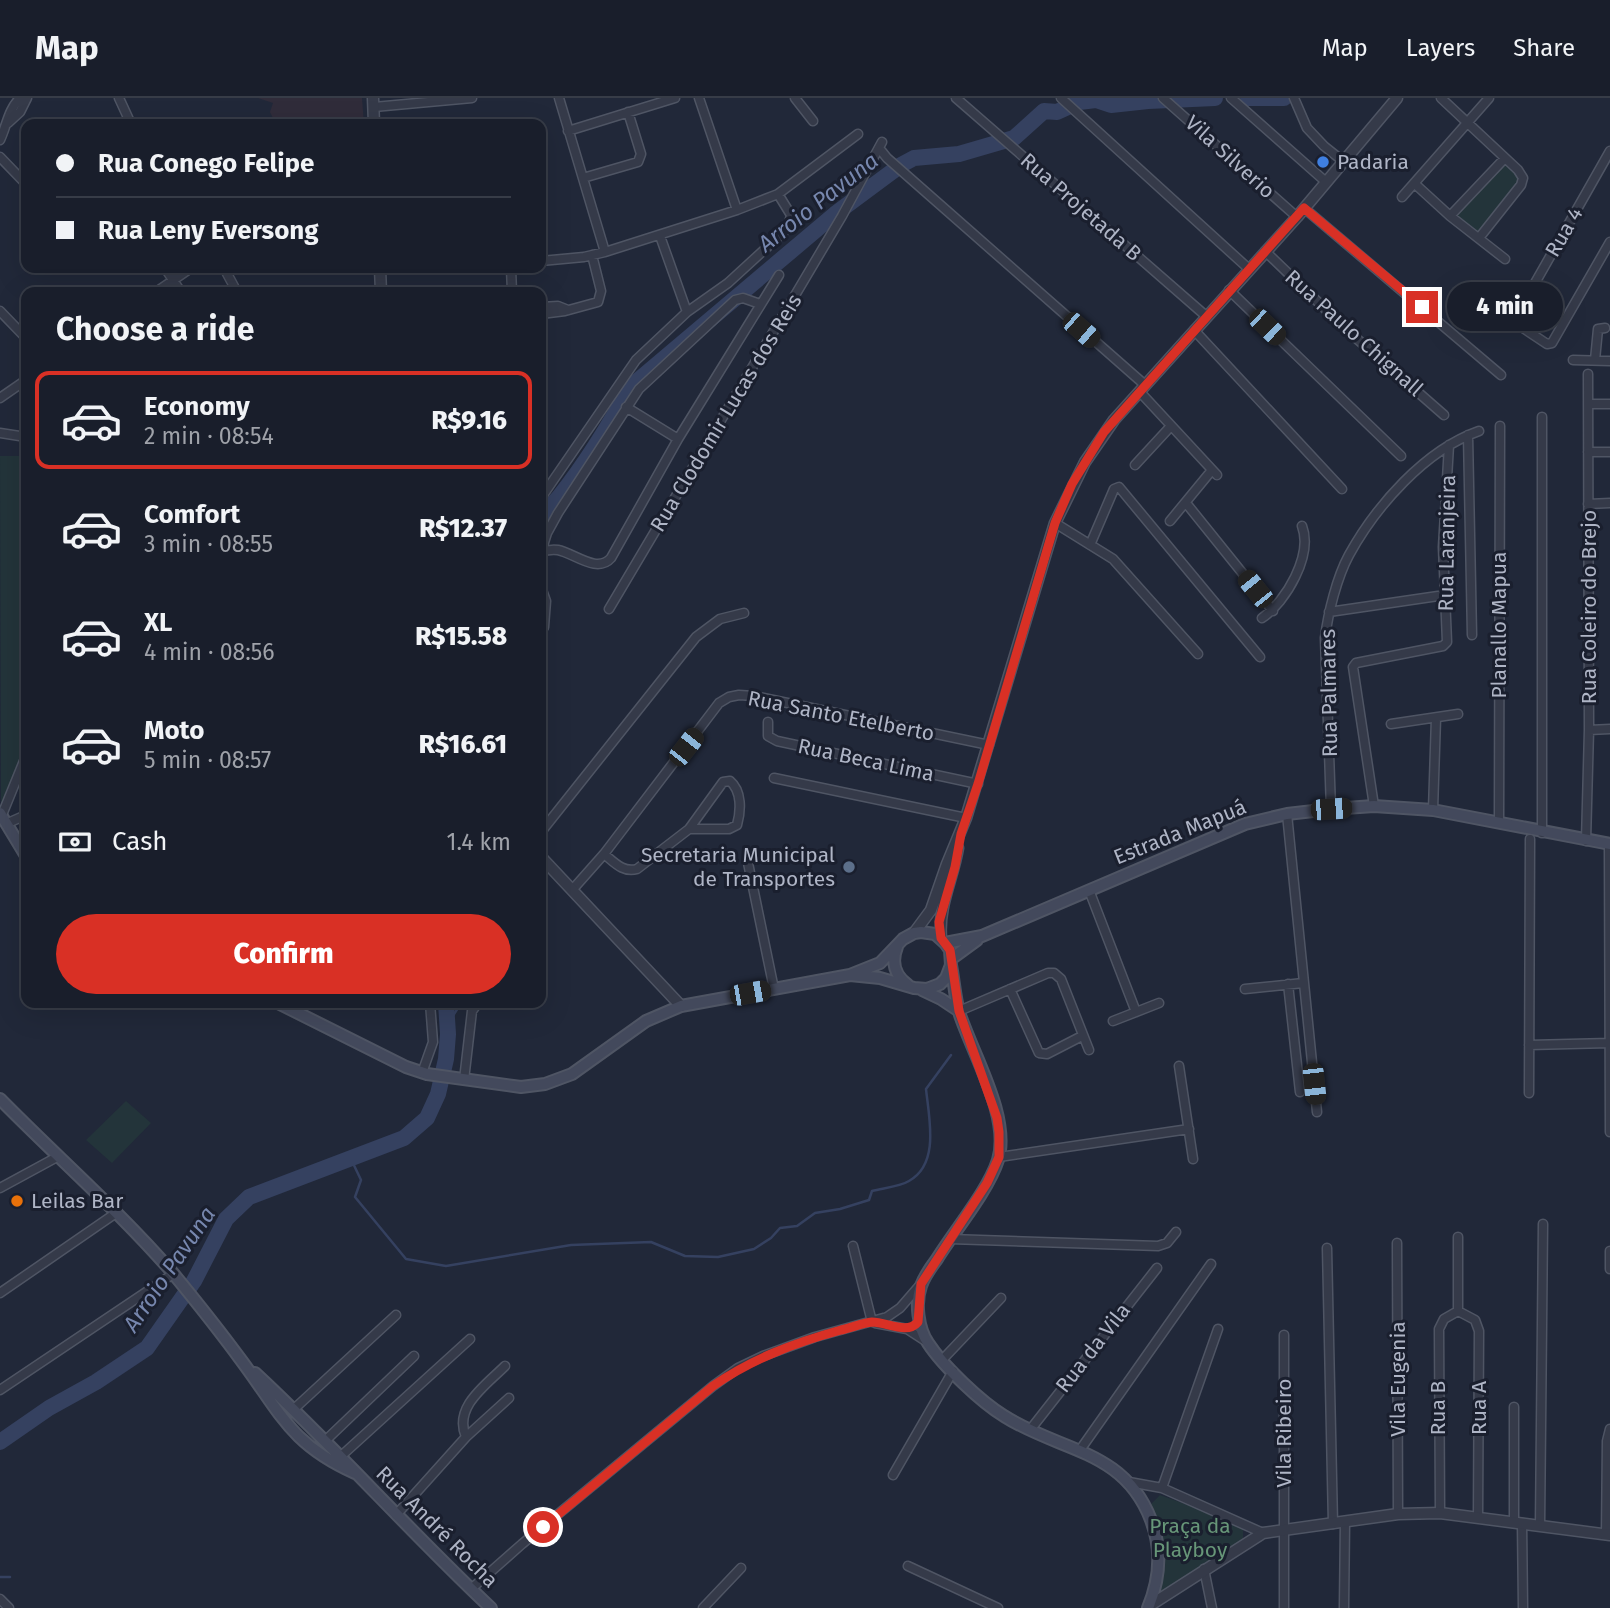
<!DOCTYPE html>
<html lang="en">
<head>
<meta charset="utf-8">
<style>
	:root { --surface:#191e2b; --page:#262b37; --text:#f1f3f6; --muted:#9fa2a9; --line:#373c47; --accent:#d93025 }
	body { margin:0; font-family:"Fira Sans",sans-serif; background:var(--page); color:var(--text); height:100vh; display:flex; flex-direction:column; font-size:26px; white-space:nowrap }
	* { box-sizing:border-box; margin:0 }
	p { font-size:23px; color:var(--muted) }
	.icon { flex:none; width:38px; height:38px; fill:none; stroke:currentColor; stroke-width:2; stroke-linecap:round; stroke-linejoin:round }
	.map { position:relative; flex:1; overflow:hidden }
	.details { position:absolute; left:21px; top:189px; width:525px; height:721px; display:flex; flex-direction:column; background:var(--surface); border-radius:14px; box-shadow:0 7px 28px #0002,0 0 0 2px var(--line) }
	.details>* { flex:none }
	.guide { position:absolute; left:21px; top:21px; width:525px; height:154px; border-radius:14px; box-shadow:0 7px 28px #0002,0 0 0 2px var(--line); display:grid; align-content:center; height:154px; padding:0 35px; background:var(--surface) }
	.end { position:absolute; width:32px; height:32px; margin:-16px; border:9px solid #d93025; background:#fff; box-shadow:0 0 0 4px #fff }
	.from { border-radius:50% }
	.bubble { position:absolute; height:49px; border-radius:24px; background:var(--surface); box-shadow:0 7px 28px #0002,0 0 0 2px var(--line); font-size:23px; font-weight:800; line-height:49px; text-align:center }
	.car { position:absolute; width:21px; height:42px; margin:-21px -10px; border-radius:9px; box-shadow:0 0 5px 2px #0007; background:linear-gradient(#222 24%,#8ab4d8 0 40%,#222 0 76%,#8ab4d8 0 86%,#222 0) }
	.guide b { display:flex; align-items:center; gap:24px; height:66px; font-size:26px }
	.guide b+b { border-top:2px solid var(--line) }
	.guide i { width:18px; height:18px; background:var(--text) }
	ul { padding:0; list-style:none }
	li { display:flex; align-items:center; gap:21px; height:98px; margin:0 14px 10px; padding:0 21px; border:4px solid transparent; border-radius:14px }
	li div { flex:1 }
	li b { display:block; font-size:26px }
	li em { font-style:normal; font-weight:800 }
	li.active { border-color:var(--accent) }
	li>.icon { width:63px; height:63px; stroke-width:1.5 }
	h2 { padding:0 35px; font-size:32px; line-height:84px }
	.pay { display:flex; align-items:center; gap:18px; height:77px; padding:0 35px; font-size:26px }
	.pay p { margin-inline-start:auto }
	.cta { display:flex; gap:14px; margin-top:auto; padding:14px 35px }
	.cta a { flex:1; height:80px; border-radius:42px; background:var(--accent); color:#fff; font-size:28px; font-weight:800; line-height:80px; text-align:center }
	header { display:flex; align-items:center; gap:42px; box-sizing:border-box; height:98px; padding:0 35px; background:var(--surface); border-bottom:2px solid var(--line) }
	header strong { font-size:33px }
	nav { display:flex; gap:38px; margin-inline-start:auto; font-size:24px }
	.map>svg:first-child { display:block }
	.medical { fill:#302c3a }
	.green { fill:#23343a }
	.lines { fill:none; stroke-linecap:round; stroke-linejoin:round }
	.stream { stroke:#354160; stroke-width:2.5 }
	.river { stroke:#354160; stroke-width:16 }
	.minor-casing { stroke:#4f5564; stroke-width:11 }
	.tertiary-casing { stroke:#4f5564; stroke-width:13 }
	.secondary-casing { stroke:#4f5564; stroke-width:14 }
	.minor { stroke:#353a49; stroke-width:8 }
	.tertiary { stroke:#353a49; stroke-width:10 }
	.secondary { stroke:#43495c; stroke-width:10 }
	.route { stroke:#d93025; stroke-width:9 }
	.shop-dot { fill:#3f7fe0; stroke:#1a1f2e; stroke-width:2.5 }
	.service-dot { fill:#5c6f8a; stroke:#1a1f2e; stroke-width:2.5 }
	.food-dot { fill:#e8710a; stroke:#1a1f2e; stroke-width:2.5 }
	.labels { text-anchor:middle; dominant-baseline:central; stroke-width:6; stroke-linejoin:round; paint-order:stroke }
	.street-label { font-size:21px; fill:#afb5c6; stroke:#1a1f2e }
	.poi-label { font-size:21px; fill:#afb5c6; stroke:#1a1f2e; text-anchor:start }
	.park-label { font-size:21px; fill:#679678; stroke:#1a1f2e }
	.water-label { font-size:23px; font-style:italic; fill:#7787ae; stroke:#1a1f2e }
</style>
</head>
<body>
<header>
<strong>Map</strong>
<nav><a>Map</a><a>Layers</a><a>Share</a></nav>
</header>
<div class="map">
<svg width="1610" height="1510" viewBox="0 0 1610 1510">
	<rect width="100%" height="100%" fill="#212839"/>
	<path class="medical" d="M258 0H362L364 26H276L270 14 273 5Z"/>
	<path class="green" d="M1505 60 1523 80 1479 140 1450 118Z
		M0 358H26V660L1 711Z
		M126 1003 151 1025 112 1065 86 1042Z
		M1160 1397 1243 1427V1441L1239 1446 1154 1501 1160 1474 1147 1410Z"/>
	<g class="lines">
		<path class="stream" d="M448 936 451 921 461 905
			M351 1061 361 1082 355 1099 406 1161 446 1168 571 1147 651 1144 685 1158 718 1159 754 1151 771 1140 780 1130 797 1128 815 1115 840 1111 869 1102 872 1093C883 1090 899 1089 909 1083 940 1066 929 1020 926 991L951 957
			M0 1479H10"/>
		<path class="river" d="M1248 0H1284
			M541 419C546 412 553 406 559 399 585 366 610 326 630 289L835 116 901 67 914 60 959 56 1014 40 1044 13 1057 14 1079 4 1096 2 1111 7 1148 3 1215 0
			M0 1344 49 1310 96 1284 147 1250 194 1183 226 1121 249 1099 404 1040 427 1020 438 996 446 961 448 936 446 905"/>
		<g class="minor-casing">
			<path id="minor" d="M119 0 131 26
				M559 0 605 154
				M699 0 737 112
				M795 0 813 23
				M956 0 1206 218
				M1061 0 1249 171
				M1163 0 1297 119
				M1231 0 1326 84
				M1294 0 1307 30 1324 48 1344 64
				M1441 0 1518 72 1523 80 1521 87 1479 140
				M374 9 472 0
				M8 25 20 14 27 0
				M568 33 675 0
				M0 42C7 27 8 12 20 0
				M879 50 887 60 1145 287
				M1610 53 1518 215 1517 226 1547 246 1552 245 1610 144
				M0 59 26 86
				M583 80 638 64 641 56 628 14
				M1415 86 1450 118 1505 161
				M1402 99 1489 0
				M1304 110 1501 277
				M1450 118 1505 60
				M660 138 687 214
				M1265 153 1348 233 1444 317
				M541 163 584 159 605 154 737 112 778 96 858 36
				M165 170 181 194
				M224 170 237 194
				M511 170 512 194
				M1229 192 1401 358
				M156 194 191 170
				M541 209 558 208 568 212
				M0 213 26 240
				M541 216 565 213 598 204 601 193 592 157
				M1194 232 1342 391
				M1573 262 1610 263
				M1595 262 1598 231 1605 230
				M1140 294 1217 377
				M0 300 26 282
				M1588 306H1610
				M626 309 678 341
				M1542 319V735
				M0 335 26 339
				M1468 337 1472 537
				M1588 354H1610
				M1135 367 1171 328
				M541 400 636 262 687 214 728 185 788 130 791 117 778 96
				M1186 405 1273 513
				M1588 406 1610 405
				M1170 423 1212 372
				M1055 425 1113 461 1198 556
				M1090 447 1114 391 1119 389 1260 559
				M541 454C547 452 552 451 558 452 574 455 597 476 611 460L678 341 779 177
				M541 454 547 435 558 415 639 291 735 202 743 200 760 206
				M541 489 546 503 544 529
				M609 511 842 118 882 44
				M1329 514 1445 497
				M1262 520C1286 504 1313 457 1302 428
				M768 624V638L777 643 978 686
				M1391 626 1458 616
				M1589 632 1610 631
				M774 680 966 720
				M1374 708 1353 569 1356 565 1443 548 1447 544 1443 449 1449 347
				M1331 711 1325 540C1328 515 1337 479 1349 457 1376 408 1425 352 1479 333
				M1433 712 1436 620
				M1287 716 1317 1014
				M2 717 26 658
				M8 725 26 717
				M1499 725 1500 328
				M541 734 696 539 720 521 744 515
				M1586 743 1589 632 1588 276
				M1609 746 1610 1034
				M604 756C614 764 623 775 637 771L689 731 723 684 730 683C742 693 741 713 737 727L729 731H689
				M748 765 774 891
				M573 791 604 756 719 605 729 599 739 597 754 598 989 647
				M1089 792 1136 914
				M1288 886 1300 994
				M1010 891 1039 955 1047 956 1082 938
				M1245 891 1303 885
				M959 913 1048 875H1054L1061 881 1089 952
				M1113 923 1159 905
				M1529 947 1610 945
				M1179 968 1193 1061
				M422 975 433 944 430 905
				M464 982 472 913 478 905
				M1529 995 1530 741
				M999 1059 1189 1031
				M0 1090 57 1059
				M1458 1139V1213
				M950 1141 1158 1148 1167 1145 1176 1134
				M1397 1145 1398 1416
				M853 1148 872 1224
				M1327 1150 1333 1426
				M1610 1153V1171
				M0 1195 116 1115
				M1458 1213 1475 1222 1479 1233 1478 1419
				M875 1225 907 1231 927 1244
				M942 1262 1001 1200
				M0 1292 173 1176
				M1514 1309V1425
				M294 1311 396 1217
				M1030 1332 1157 1170
				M466 1339C453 1309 486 1287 505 1268
				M326 1342 414 1258
				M1080 1352 1211 1166
				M340 1359 470 1241
				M893 1377 953 1273
				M1129 1384 1162 1390 1263 1435
				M1162 1390 1218 1231
				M1440 1415 1439 1231 1444 1221 1458 1213
				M396 1417 466 1339 509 1300
				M1522 1425 1523 1510
				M1540 1428 1543 1126
				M1606 1437 1607 1343 1610 1331
				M908 1468 998 1510
				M1204 1471 1212 1510
				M471 1491 522 1446 713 1288 738 1270 763 1258 815 1239 887 1219 900 1210 920 1187
				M0 1501 9 1510
				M703 1510 741 1470
				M1284 1510V1237
				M1344 1510 1345 1424"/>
		</g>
		<g class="tertiary-casing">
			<path id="tertiary" d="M373 0 374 26
				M380 170 381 194
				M541 759 681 908
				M914 835 931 812 947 766 966 720 1055 425 1085 364 1114 322 1297 119 1397 0
				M941 840C938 808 953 781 958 750
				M1149 1508 1263 1435 1398 1416 1440 1415 1610 1437"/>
		</g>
		<g class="secondary-casing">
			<path id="secondary" d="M0 715 26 758
				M945 845 982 838 1245 726 1287 716 1331 711 1374 708 1433 712 1610 746
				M897 849C891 864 895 878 908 887
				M951 861 977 842
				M951 867C954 883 955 899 959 914 972 955 1011 1019 998 1062 988 1093 955 1132 937 1161 931 1169 924 1179 921 1188 915 1205 918 1230 928 1245 943 1268 981 1304 1004 1318 1060 1354 1124 1351 1151 1422 1162 1451 1160 1481 1148 1510
				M922 892 941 901 959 913
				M278 905 406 969 427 976 521 989 545 986 572 976 646 923 681 908 850 877 880 865 903 841 914 835 921 834 935 836 945 845 950 852 951 867 946 880 940 886 927 891 914 890 880 880 850 877
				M0 1001C57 1059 119 1113 172 1174 195 1202 219 1232 241 1262 280 1314 290 1346 355 1375
				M255 1275C337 1351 410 1434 491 1510"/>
		</g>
		<use href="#minor" class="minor"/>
		<use href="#tertiary" class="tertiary"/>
		<use href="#secondary" class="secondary"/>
	</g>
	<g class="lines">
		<path class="route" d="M543 1429 713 1288C752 1261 794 1245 841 1232 851 1230 862 1225 872 1224 887 1224 907 1237 918 1224L921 1186 987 1085 999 1059V1034L997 1020 959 913 950 852 941 840 939 824 955 769 961 736 978 686 1055 425 1072 386 1104 334 1304 110 1422 209"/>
	</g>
	<circle class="shop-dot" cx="1323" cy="64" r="7"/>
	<circle class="service-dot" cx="849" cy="769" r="7"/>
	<circle class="food-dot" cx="17" cy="1103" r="7"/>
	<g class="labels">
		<g class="street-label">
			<text transform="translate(1230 59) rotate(42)">Vila Silverio</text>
			<text transform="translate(1081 109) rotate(41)">Rua Projetada B</text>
			<text transform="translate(1564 134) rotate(-60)">Rua 4</text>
			<text transform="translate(1354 235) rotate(42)">Rua Paulo Chignall</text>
			<text transform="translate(726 315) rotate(-59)">Rua Clodomir Lucas dos Reis</text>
			<text transform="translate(1447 445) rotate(-89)">Rua Laranjeira</text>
			<text transform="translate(1589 509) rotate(-90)">Rua Coleiro do Brejo</text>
			<text transform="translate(1499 527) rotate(-90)">Planallo Mapua</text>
			<text transform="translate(1329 595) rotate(-91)">Rua Palmares</text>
			<text transform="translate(841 618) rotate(11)">Rua Santo Etelberto</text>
			<text transform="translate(866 662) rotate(12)">Rua Beca Lima</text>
			<text transform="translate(1180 734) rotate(-22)">Estrada Mapuá</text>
			<text transform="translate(1093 1250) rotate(-52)">Rua da Vila</text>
			<text transform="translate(1398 1281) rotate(-90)">Vila Eugenia</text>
			<text transform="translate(1438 1310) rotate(-90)">Rua B</text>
			<text transform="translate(1479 1310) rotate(-90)">Rua A</text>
			<text transform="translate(1284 1335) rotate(-90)">Vila Ribeiro</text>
			<text transform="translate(437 1429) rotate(45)">Rua André Rocha</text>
		</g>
		<g class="poi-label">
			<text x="1337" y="64">Padaria</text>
			<text x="835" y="757" text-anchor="end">Secretaria Municipal<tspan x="835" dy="24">de Transportes</tspan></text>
			<text x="31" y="1103">Leilas Bar</text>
		</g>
		<g class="park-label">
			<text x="1190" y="1428">Praça da<tspan x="1190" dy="24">Playboy</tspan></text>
		</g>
		<g class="water-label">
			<text transform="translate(818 104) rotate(-38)">Arroio Pavuna</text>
			<text transform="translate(169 1171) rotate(-56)">Arroio Pavuna</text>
		</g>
	</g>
</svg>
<i class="end from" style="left:543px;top:1429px"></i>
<i class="end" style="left:1422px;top:209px"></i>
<div class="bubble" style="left:1447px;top:184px;width:116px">4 min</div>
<i class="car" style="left:1267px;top:229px;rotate:134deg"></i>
<i class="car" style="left:1081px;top:232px;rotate:131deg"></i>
<i class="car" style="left:1255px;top:491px;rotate:321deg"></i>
<i class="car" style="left:686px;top:649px;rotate:38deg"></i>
<i class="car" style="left:1331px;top:711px;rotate:86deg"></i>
<i class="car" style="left:750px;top:895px;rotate:80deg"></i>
<i class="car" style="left:1314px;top:986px;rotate:174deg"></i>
<div class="guide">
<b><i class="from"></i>Rua Conego Felipe</b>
<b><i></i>Rua Leny Eversong</b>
</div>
<section class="details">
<h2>Choose a ride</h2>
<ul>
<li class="active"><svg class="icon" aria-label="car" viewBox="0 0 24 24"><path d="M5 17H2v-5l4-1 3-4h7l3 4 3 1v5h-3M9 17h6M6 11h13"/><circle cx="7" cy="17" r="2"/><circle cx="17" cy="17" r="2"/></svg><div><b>Economy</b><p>2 min · 08:54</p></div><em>R$9.16</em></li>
<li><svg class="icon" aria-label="car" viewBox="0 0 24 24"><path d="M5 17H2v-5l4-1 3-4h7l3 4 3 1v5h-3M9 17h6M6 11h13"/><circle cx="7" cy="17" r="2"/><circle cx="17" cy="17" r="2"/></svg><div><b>Comfort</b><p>3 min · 08:55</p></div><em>R$12.37</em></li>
<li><svg class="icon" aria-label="car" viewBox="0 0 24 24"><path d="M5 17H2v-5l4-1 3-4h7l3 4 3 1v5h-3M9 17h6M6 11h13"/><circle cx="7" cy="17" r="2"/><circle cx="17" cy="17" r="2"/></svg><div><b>XL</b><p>4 min · 08:56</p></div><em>R$15.58</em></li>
<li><svg class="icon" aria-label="car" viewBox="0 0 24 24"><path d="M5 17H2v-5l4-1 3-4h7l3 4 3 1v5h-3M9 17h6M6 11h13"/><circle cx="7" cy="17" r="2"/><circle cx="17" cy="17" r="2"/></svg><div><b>Moto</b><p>5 min · 08:57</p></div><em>R$16.61</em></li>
</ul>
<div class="pay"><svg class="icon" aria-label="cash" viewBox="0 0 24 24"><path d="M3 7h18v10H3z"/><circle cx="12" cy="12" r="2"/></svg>Cash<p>1.4 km</p></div>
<div class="cta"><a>Confirm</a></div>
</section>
</div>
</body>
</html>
